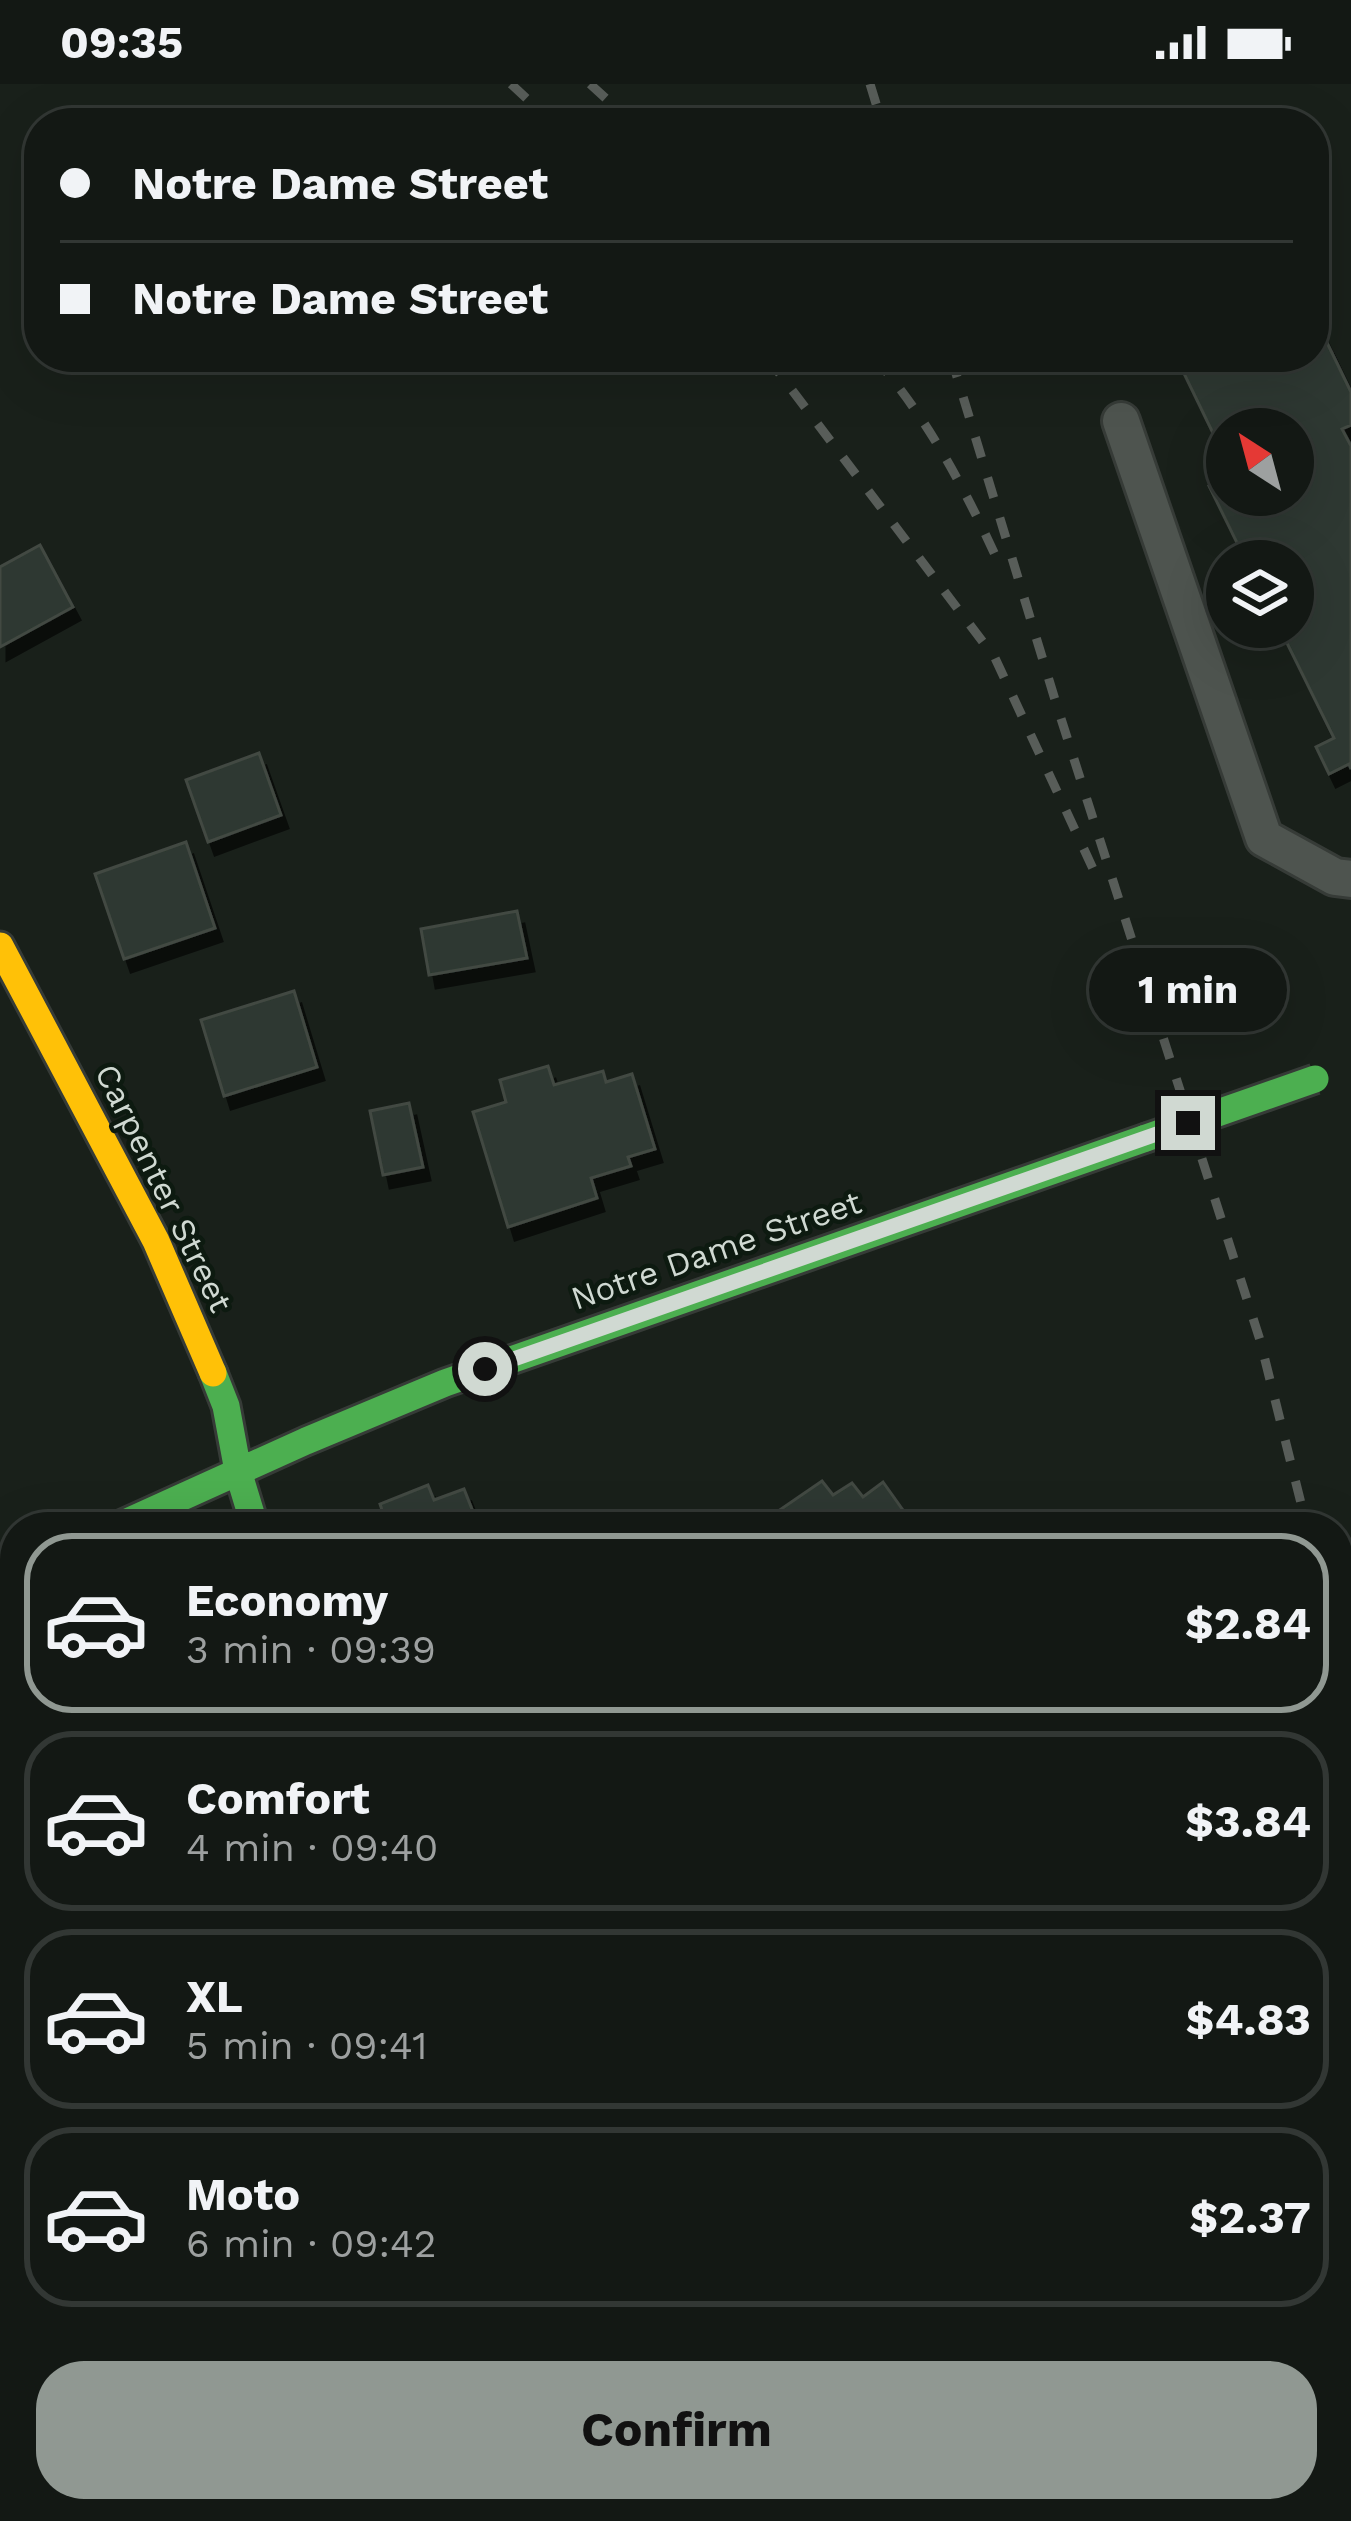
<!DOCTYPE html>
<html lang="en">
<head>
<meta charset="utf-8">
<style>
	:root { --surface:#131814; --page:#1c211d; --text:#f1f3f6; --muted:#9da0a0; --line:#323734; --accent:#909892 }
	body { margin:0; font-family:"Work Sans",sans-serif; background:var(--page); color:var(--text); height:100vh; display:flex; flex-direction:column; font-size:45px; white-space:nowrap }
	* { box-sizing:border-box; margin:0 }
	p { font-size:39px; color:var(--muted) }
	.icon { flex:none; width:66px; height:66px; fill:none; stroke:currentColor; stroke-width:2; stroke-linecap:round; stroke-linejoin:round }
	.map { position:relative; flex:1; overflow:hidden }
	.sheet { position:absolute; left:0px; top:1428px; width:1353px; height:1011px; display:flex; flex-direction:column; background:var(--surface); border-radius:48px 48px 0 0; box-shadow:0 12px 48px #0002,0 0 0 3px var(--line) }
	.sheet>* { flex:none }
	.top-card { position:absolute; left:24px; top:24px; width:1305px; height:264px; border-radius:48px; box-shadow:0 12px 48px #0002,0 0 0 3px var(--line); display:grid; align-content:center; height:264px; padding:0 36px; background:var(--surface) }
	.needle { width:78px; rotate:324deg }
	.fabs { position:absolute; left:1206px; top:324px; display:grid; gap:24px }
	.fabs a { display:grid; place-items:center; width:108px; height:108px; border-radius:50%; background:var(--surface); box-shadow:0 12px 48px #0002,0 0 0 3px var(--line); font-size:60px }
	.end { position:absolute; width:54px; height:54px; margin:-27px; border:15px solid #d0d9d2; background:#111; box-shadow:0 0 0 6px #111 }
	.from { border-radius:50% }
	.bubble { position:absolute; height:84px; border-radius:42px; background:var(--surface); box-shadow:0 12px 48px #0002,0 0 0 3px var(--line); font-size:39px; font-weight:700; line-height:84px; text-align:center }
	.top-card b { display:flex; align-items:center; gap:42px; height:114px; font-size:45px }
	.top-card b+b { border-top:3px solid var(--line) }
	.top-card i { width:30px; height:30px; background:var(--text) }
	ul { padding:21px 0 0; list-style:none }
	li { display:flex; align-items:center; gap:36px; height:180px; margin:0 24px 18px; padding:0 12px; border:6px solid var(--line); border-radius:48px }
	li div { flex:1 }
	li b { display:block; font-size:45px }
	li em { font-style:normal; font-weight:700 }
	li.current { border-color:var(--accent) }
	li>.icon { width:108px; height:108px; stroke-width:1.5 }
	.action { display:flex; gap:24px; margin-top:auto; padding:24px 36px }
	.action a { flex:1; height:138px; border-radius:48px; background:var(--accent); color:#111; font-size:48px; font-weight:700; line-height:138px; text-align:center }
	.status { display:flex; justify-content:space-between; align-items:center; height:84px; padding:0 60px; background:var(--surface); direction:ltr }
	.status svg { height:33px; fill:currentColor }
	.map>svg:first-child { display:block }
	.building { fill:#2d3930; stroke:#424843; stroke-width:3; filter:url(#shadow) }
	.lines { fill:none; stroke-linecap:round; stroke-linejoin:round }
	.lane-casing { stroke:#363b37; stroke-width:42 }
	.street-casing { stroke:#363b37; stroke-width:72 }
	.fast-casing { stroke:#363b37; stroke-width:33 }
	.slow-casing { stroke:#363b37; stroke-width:33 }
	.lane { stroke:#4e544f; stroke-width:36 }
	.street { stroke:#4e544f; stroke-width:66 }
	.fast { stroke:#4caf50; stroke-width:27 }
	.slow { stroke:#ffc107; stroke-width:27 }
	.rail { stroke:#585d59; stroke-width:9; stroke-dasharray:21 21; stroke-linecap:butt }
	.fast-bridge-casing { stroke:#363b37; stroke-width:33; stroke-linecap:butt }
	.fast-bridge { stroke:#4caf50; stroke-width:27 }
	.route { stroke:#d0d9d2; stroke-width:15 }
	.labels { text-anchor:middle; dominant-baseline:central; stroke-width:9; stroke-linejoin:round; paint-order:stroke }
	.street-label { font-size:33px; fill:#d0d9d2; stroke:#0d1a10 }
</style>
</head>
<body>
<div class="status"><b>09:35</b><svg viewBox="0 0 49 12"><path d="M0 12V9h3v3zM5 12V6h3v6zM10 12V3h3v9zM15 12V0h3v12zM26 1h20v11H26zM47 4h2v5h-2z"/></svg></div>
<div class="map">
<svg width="1351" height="2437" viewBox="0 0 1351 2437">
	<defs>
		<filter id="shadow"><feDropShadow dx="7" dy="13" stdDeviation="0" flood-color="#0009"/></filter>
	</defs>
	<rect width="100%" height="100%" fill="#19201a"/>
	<path class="building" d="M1314 232 1351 308V341L1342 345 1351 362V685L1349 680 1329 690 1316 663 1334 654 1279 543H1293V477H1246L1209 402 1227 393V411H1293V345H1227V378L1176 273H1314Z
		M40 461 73 523 0 563V483Z
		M259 669 281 731 208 758 186 696Z
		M186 758 215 844 124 875 95 790Z
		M517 827 527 874 429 891 421 845Z
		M294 907 317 983 224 1012 201 936Z
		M548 982 554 1001 603 987 606 998 632 990 655 1065 628 1073 631 1082 591 1094 597 1114 508 1143 473 1028 506 1018 500 996Z
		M409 1019 423 1083 383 1091 370 1027Z
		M822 1397 833 1411 852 1399 863 1413 883 1398 915 1443H770L765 1436Z
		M428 1401 434 1416 464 1405 479 1443H373L386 1438 380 1420Z
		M15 1712V1790H14L0 1766V1721Z
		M0 1897 15 1922V1982L0 1991Z
		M15 2232V2300L6 2305 15 2322 0 2331V2241Z
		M453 2424H601L609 2437H460Z
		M1002 2424H1138L1141 2437H1005Z"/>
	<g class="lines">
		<g class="lane-casing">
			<path id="lane" d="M1121 337 1264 754 1335 793 1351 795"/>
		</g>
		<g class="street-casing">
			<path id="street" d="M739 2424 745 2437"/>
		</g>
		<g class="fast-casing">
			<path id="fast" d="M213 1289 226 1322 238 1387 255 1443
				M116 1443 306 1357 445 1299 1146 1054
				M0 1500 15 1492"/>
		</g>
		<g class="slow-casing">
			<path id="slow" d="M0 862 156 1157 213 1289"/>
		</g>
		<use href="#lane" class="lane"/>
		<use href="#street" class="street"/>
		<use href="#fast" class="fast"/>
		<use href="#slow" class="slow"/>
		<path class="rail" d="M511 0 553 39
			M590 0 633 39
			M870 0 882 39
			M767 273 995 574 1095 789
			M874 273C930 337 967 409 1002 486
			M951 273 1056 619 1260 1256 1307 1443
			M1338 1563 1351 1614"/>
		<g class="fast-bridge-casing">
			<path id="fast-bridge" d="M1146 1054 1315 995"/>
		</g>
		<use href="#fast-bridge" class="fast-bridge"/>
	</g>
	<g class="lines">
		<path class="route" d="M485 1285 1188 1039"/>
	</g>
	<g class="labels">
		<g class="street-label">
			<text transform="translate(164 1104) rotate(64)">Carpenter Street</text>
			<text transform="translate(716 1166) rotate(-19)">Notre Dame Street</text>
		</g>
	</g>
</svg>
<div class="fabs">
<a><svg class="needle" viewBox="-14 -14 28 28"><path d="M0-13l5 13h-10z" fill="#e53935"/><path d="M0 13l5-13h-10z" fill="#9da0a0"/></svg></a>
<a><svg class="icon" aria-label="layers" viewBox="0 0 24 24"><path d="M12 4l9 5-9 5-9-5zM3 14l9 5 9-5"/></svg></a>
</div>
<i class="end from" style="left:485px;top:1285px"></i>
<i class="end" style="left:1188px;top:1039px"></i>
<div class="bubble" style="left:1089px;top:864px;width:198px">1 min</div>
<div class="top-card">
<b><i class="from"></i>Notre Dame Street</b>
<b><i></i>Notre Dame Street</b>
</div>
<section class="sheet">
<ul>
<li class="current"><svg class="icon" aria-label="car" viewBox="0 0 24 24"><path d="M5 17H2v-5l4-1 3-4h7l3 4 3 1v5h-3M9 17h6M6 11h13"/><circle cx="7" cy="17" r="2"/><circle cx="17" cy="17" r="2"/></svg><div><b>Economy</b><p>3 min · 09:39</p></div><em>$2.84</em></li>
<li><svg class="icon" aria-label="car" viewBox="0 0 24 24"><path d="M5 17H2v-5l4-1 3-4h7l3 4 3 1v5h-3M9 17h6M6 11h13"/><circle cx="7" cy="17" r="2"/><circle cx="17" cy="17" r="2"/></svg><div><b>Comfort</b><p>4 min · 09:40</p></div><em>$3.84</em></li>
<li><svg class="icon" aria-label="car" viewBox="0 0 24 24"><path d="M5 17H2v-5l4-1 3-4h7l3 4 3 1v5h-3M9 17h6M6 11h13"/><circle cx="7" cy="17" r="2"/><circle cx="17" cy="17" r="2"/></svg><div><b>XL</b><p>5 min · 09:41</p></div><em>$4.83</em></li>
<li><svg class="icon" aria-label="car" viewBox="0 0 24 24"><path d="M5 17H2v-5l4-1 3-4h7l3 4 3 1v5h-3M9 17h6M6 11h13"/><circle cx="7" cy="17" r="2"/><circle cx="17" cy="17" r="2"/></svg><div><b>Moto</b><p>6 min · 09:42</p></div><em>$2.37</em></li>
</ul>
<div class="action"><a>Confirm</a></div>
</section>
</div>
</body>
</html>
